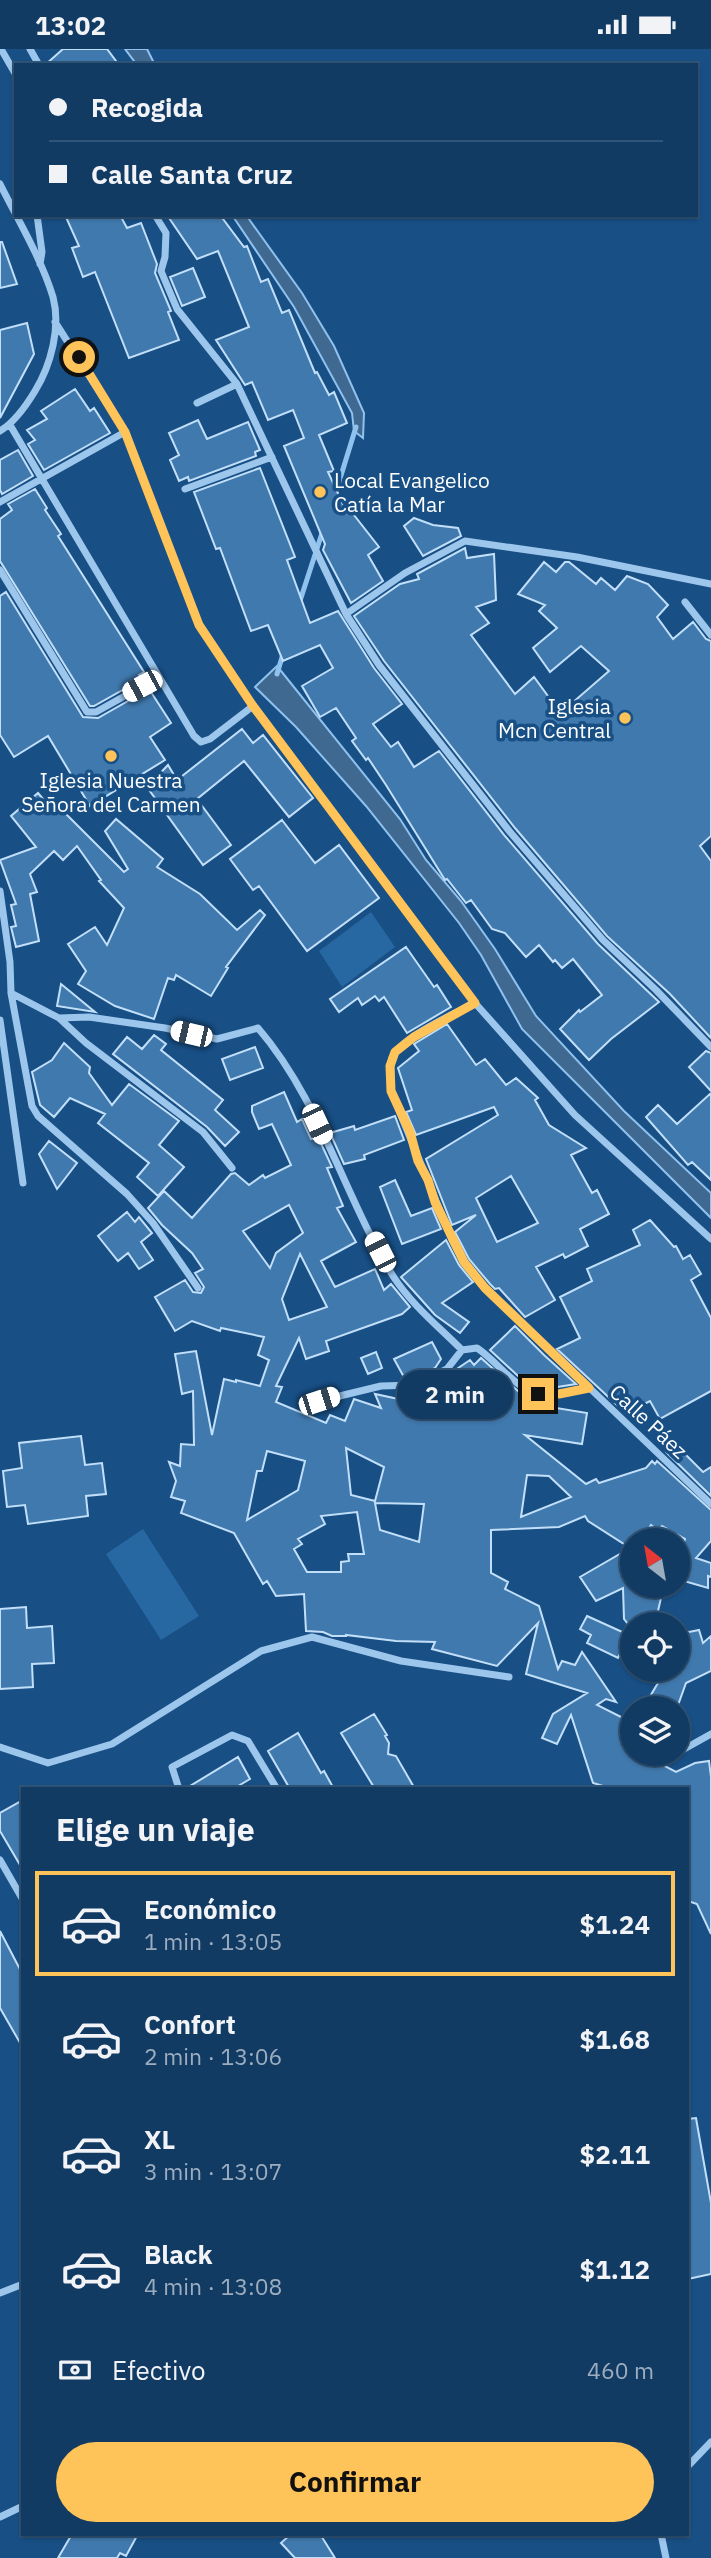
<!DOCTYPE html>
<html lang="es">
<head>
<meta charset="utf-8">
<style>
	:root { --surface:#123b64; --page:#1b426a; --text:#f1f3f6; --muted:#9cadbf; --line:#315578; --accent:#ffc459 }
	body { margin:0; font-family:"IBM Plex Sans",sans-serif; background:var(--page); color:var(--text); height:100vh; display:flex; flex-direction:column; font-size:26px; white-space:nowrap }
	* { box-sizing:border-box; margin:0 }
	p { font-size:23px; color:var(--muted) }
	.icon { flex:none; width:38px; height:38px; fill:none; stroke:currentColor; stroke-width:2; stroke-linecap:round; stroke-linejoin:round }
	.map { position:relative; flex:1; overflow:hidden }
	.drawer { position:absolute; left:21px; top:1738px; width:668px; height:749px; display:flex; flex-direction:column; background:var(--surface); border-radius:0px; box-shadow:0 2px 5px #0004,0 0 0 2px var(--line) }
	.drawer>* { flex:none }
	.guide { position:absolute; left:14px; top:14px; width:684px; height:154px; border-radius:0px; box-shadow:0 2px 5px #0004,0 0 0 2px var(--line); display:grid; align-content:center; height:154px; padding:0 35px; background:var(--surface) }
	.needle { width:46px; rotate:329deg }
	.buttons { position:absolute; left:620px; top:1479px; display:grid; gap:14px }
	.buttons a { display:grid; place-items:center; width:70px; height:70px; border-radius:50%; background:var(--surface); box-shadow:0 2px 5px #0004,0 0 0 2px var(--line); font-size:35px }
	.end { position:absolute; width:32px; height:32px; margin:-16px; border:9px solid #ffc459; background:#111; box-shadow:0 0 0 4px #111 }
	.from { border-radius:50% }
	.bubble { position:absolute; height:49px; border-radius:24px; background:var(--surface); box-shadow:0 2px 5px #0004,0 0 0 2px var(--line); font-size:23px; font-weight:700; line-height:49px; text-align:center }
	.car { position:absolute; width:21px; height:42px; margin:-21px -10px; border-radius:9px; box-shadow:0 0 5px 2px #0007; background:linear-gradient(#fff 24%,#345 0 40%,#fff 0 76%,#345 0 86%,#fff 0) }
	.guide b { display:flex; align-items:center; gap:24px; height:66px; font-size:26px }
	.guide b+b { border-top:2px solid var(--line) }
	.guide i { width:18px; height:18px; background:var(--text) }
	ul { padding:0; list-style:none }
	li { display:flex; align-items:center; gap:21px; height:105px; margin:0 14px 10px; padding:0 21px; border:4px solid transparent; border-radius:0px }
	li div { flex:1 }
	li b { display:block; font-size:26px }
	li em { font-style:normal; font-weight:700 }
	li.on { border-color:var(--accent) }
	li>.icon { width:63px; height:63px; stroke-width:1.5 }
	h2 { padding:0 35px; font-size:32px; line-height:84px }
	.pay { display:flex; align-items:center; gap:18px; height:77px; padding:0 35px; font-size:26px }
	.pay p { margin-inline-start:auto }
	.cta { display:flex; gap:14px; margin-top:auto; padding:14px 35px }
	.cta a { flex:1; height:80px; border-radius:42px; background:var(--accent); color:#111; font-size:28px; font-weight:700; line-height:80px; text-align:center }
	.status { display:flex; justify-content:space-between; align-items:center; height:49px; padding:0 35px; background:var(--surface); direction:ltr }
	.status svg { height:19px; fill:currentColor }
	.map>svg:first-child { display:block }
	.green { fill:#2767a2 }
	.water { fill:#406991; stroke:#90c2ef; stroke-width:2 }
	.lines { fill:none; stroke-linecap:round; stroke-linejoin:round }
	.stream { stroke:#90c2ef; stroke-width:5 }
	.building { fill:#4079ae; stroke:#c2dff9; stroke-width:2; fill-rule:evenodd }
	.minor { stroke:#9dc6ec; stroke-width:7 }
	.route { stroke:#ffc459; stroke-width:9 }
	.poi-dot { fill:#ffc459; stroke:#184f85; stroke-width:2.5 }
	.labels { text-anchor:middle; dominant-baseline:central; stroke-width:7; stroke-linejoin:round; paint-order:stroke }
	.poi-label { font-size:21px; fill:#fff; stroke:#184f85; text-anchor:start }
	.street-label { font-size:21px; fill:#fff; stroke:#184f85 }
</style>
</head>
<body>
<div class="status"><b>13:02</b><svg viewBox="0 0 49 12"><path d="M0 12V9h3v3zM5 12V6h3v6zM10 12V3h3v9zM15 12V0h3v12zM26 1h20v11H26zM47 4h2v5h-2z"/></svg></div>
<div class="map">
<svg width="711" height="2509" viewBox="0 0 711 2509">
	<rect width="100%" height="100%" fill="#184f85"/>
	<path class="green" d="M371 863 395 898 342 938 319 902Z
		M143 1480 199 1567 161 1591 106 1505Z"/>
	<path class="water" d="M125 0H147L155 16H137Z
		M232 166H246L302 244 334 297 364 364 363 389 354 382 352 364 294 258Z
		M277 617 400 770 426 811 461 852 495 900 536 967 624 1062 711 1144V1169L522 980 481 906 459 874 366 757 296 678 255 638Z"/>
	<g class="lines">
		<path class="stream" d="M335 446 356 378
			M299 555 323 481
			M277 625 283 605"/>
	</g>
	<path class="building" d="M63 0H107L119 16H45Z
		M65 166H120L127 179 141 174 157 215 155 224 171 262 168 263 179 291 129 309 95 223 83 228 72 199 79 197Z
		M167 166H220L244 198 247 197 261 233 268 230 282 264 289 261 315 324 317 323 329 346 334 343 347 374 319 386 334 422 328 423 347 464 350 461 379 498 368 506 383 532 351 554 323 501 325 495 284 397 304 389 293 361 268 371 252 333 245 336 216 291 249 278 218 202 197 210Z
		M0 193H2L17 235 0 239Z
		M193 219 205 248 182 257 170 228Z
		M27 274 34 305 0 369V281Z
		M75 340 90 362 94 359 110 384 44 421 28 395 35 391 27 381 47 370 41 362Z
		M198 371 207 390 248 373 260 401 255 403 256 407 189 432 188 428 179 432 170 411 179 406 169 384Z
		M18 401 33 427 2 445 0 441V411Z
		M260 419 295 508 287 511 310 574 338 562 374 619 402 655 373 675 391 698 398 693 414 718 439 702 505 787 598 895 659 953 611 990 589 1011 560 980 579 961 580 963 602 946 573 910 562 919 555 911 553 913 539 896 526 908 505 884 492 880 471 851 466 854 447 830 445 831 386 736 368 709 366 711 352 692 356 689 336 659 320 668 302 637 333 619 320 596 283 612 268 576 251 582 220 499 216 500 194 443Z
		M35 440 47 459 45 461 61 485 58 487 144 623 139 626 142 630 94 657H90L0 512V470L12 461 8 455Z
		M414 469 433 476 458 479 461 487 423 507 404 477Z
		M465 499 467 509 494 505 496 551 476 558 489 574 471 586 515 645 534 628 559 662 569 653 571 655 609 622 581 597 550 623 533 599 557 579 539 562 545 556 518 545 544 513 556 523 565 513H569L596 535 601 529 615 541 627 527 648 535 668 556 657 568 673 590 693 573 706 590 711 592V787L700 797 711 812V989L670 945 607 887 515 779 384 612 354 567 400 535 419 530 417 525Z
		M6 543 83 668 98 669 149 640 171 674 150 688 165 711 90 757 48 687 14 708 0 686V547Z
		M242 680 253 694 263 686 313 749 289 768 244 712 197 750 231 796 203 816 147 738 168 716 177 731Z
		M38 744 53 762 58 757 124 823 128 820 105 782 116 770 163 810 157 818 200 845 237 881 260 861 265 866 226 918 228 919 211 947 176 926 174 931 168 929 154 970 115 957 78 935 86 922 68 895 95 878 107 896 124 859 99 832 101 831 77 797 63 811 54 802 30 825 37 843 30 845 39 892 16 898 11 878 16 877 11 856 16 855 0 811 36 798 11 767Z
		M282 771 315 814 339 796 379 849 307 902 259 837 253 841 230 810Z
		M406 898 434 938 437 936 451 958 407 984 384 948 379 952 375 947 362 956 358 949 339 963 330 950Z
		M61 935 95 963 57 957Z
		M447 975 476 1016 485 1010 506 1036 516 1029 538 1049 535 1051 549 1076 586 1099 571 1106 592 1144 597 1141 609 1165 580 1180 588 1197 565 1209 563 1205 536 1218 555 1251 525 1268 499 1239 495 1240 490 1235 469 1210 455 1183 476 1166 452 1176 426 1110 498 1066 494 1058 416 1086 406 1063 412 1061 398 1019 419 1002 414 995ZM511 1127 538 1174 497 1193 476 1149Z
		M154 986 166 995 161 1001 223 1051 215 1061 239 1083 225 1097 207 1078 113 1005 127 988 142 1000Z
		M64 994 90 1018 89 1024 112 1056 129 1035 179 1072 159 1096 184 1118 158 1147 137 1128 149 1114 98 1074 105 1065 70 1049 54 1068 40 1056 32 1023 52 1011Z
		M255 998 263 1019 230 1031 222 1010Z
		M706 1002 711 1004V1042L689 1018Z
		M284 1043 297 1073 302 1070 311 1090 318 1088 332 1118 327 1119 343 1157 337 1159 356 1193 321 1212 335 1238 375 1220 384 1241 391 1235 410 1258 402 1265 326 1292 329 1302 306 1310 299 1289 276 1337 282 1338 276 1353 326 1374 330 1366 345 1372 354 1350 381 1359 375 1345 417 1354 414 1349 470 1311 474 1316 481 1309 519 1343 537 1351H554L544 1357 587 1364 582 1395 525 1386 586 1435 596 1430 599 1434 646 1419 652 1412 655 1415 657 1412 711 1461V1492L696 1509 711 1514V1528L708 1527V1539L677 1530V1514L685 1490 662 1477 658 1482 651 1476 641 1491H632V1535L629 1536H664L655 1575H628L624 1570 623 1539 596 1552 580 1528 630 1499 588 1472 585 1467 559 1478 491 1481V1524L508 1533 505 1540 539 1557 558 1620 562 1612 575 1616 582 1603 616 1653 606 1650 597 1656 629 1672 632 1705 648 1714 661 1715 676 1723 695 1714 709 1712 711 1728V1885L697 1855 688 1852V1740H613L593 1734 571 1666 557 1695 542 1689 553 1665 587 1644 526 1625 538 1574 497 1617 432 1600 435 1593 396 1592 346 1586V1587H332L323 1583 306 1582 304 1545 276 1547 267 1532 263 1535 234 1484 181 1464 185 1452 171 1448 176 1432 169 1413 180 1417 181 1395 194 1396 193 1342 182 1345 175 1305 196 1302 212 1386 224 1330 236 1333V1331L260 1337 269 1311 258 1306 264 1288 221 1279 220 1282 192 1272 175 1282 155 1248 185 1231 193 1243 201 1244 204 1238 195 1224 203 1220 192 1204 162 1176 148 1159 164 1142 192 1169 231 1125 235 1124 249 1136 263 1126 265 1129 291 1116 272 1075 259 1080 252 1063V1057ZM289 1156 303 1184 276 1204 270 1219 243 1182ZM300 1205 327 1258 289 1271 282 1250ZM346 1399 384 1418 375 1452 351 1446ZM267 1402 305 1412 298 1441 247 1471 257 1422H262ZM527 1426 549 1427 571 1448 521 1468ZM375 1454 424 1455 419 1493 380 1481ZM357 1463 364 1505H348L349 1512 341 1513V1523H307L294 1500 302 1495 298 1490 325 1475 321 1467Z
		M711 1044V1131L692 1113 688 1116 646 1068 658 1056 677 1075Z
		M395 1067 404 1091 364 1106 365 1110 344 1115 330 1084 354 1077 355 1081Z
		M49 1092 77 1114 57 1140 39 1105Z
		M395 1131 411 1167 432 1159 441 1180 402 1195 380 1138Z
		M127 1163 135 1173 139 1168 152 1184 141 1193 153 1211 139 1220 128 1204 118 1212 98 1187Z
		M650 1171 674 1198 676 1197 683 1210 690 1206 701 1225 691 1231 711 1269V1342L660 1370 650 1352 628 1363 618 1357 557 1300 580 1289 560 1248 592 1232 587 1220 640 1196 633 1181Z
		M446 1191 459 1216 473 1233 442 1254 469 1273 460 1284 435 1266 401 1228Z
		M515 1277 544 1306 576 1335 551 1339 533 1337 518 1327 490 1301Z
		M432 1293 441 1310 435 1319 413 1330H405L394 1310Z
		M376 1303 382 1319 368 1325 361 1309Z
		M81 1387 85 1416 102 1414 106 1445 86 1447 88 1467 28 1475 25 1456 7 1458 3 1422 22 1419 19 1394Z
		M674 1394 703 1423 711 1418V1447L666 1403Z
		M26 1558 27 1579 52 1577 54 1614 32 1615 33 1638 0 1640V1560Z
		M587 1567 629 1586 618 1609 587 1594 591 1586 580 1580Z
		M677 1580 689 1583 699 1581 703 1594 711 1587V1622L686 1634 677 1659H643L664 1624 669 1620H677Z
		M374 1665 387 1686 385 1687 389 1694 388 1705 396 1707 415 1740H375L341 1684Z
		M298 1684 321 1724 324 1722 334 1740H290L268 1702Z
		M238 1708 250 1730 233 1740H185Z
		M23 1751V1821L0 1782V1764Z
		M0 1882 23 1926V1999L0 1959Z
		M696 2069 711 2154V2225L688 2230V2070Z
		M72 2485H138L126 2507 120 2504 117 2509H58Z
		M291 2485H320L335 2509H295L281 2494Z"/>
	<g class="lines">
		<path class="minor" d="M1 0 16 26
			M30 0 39 16
			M0 135C18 171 41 209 53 248 61 278 51 316 35 342 26 357 15 373 0 382
			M37 166 42 203 40 215
			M155 166 166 184 165 208 161 222 177 260 237 335 346 565 379 616 510 783 603 891 656 941 711 998
			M55 273 125 383 199 576 253 657 475 954 575 1066 711 1190
			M197 354 237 335
			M10 376 194 687 201 693 210 690 253 657
			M185 440 272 408
			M0 453 125 383
			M0 521 87 663H96L157 629
			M685 553 711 586
			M346 565 405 524 465 492 577 508 711 535
			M0 842 10 913 11 944 32 1057 38 1067 127 1145 153 1174 198 1239
			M11 944 59 969 89 968 165 979 217 990 258 979C320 1051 344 1147 393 1227 411 1255 439 1278 462 1301L477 1299C497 1312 516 1341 539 1345 555 1348 573 1341 588 1339
			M475 954C456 964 399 989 392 1009 389 1018 392 1032 391 1042L452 1191 464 1213 485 1239 711 1455
			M59 969 86 994 203 1083 232 1119
			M0 971 23 1134
			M319 1352 381 1337 415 1336 447 1320 462 1301
			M0 1698 48 1714 112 1695 261 1602 312 1588 401 1612 509 1628
			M677 1704 711 1685
			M179 1740 172 1718 232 1686 248 1692 277 1740
			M0 1811 23 1851
			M0 2244 23 2235
			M688 2417 711 2393
			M0 2468 23 2457
			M661 2485 666 2509"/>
	</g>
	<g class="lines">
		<path class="route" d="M79 308 125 383 199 576 253 657 475 954 414 988 395 1003 390 1017 391 1042 410 1083 418 1112 428 1131 435 1153 464 1213 485 1239 589 1339 559 1345H538"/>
	</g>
	<g class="poi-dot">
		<circle cx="320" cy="443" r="7"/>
		<circle cx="625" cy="669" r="7"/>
		<circle cx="111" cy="707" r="7"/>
	</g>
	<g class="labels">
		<g class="poi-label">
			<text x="334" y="431">Local Evangelico<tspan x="334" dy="24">Catía la Mar</tspan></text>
			<text x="611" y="657" text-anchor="end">Iglesia<tspan x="611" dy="24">Mcn Central</tspan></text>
			<text x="111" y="731" text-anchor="middle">Iglesia Nuestra<tspan x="111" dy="24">Señora del Carmen</tspan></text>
		</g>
		<g class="street-label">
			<text transform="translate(649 1372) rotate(43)">Calle Páez</text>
		</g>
	</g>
</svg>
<div class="buttons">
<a><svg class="needle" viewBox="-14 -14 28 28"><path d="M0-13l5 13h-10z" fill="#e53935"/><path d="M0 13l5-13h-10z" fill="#9cadbf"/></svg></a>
<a><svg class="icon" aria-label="locate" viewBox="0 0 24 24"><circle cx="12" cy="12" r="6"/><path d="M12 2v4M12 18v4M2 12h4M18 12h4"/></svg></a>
<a><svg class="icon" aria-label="layers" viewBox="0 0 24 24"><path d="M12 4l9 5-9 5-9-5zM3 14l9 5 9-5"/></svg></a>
</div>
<i class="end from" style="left:79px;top:308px"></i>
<i class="end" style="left:538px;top:1345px"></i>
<div class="bubble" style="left:397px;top:1321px;width:116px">2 min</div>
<i class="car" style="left:142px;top:637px;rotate:242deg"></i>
<i class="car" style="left:191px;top:985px;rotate:283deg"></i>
<i class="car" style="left:317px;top:1075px;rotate:155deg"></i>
<i class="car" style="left:380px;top:1203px;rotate:333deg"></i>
<i class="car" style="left:319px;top:1352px;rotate:72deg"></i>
<div class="guide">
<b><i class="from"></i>Recogida</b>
<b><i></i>Calle Santa Cruz</b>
</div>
<section class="drawer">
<h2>Elige un viaje</h2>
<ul>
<li class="on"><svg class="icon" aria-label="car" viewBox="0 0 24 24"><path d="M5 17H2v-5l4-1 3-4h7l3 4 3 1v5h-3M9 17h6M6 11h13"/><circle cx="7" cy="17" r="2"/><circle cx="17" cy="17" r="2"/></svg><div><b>Económico</b><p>1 min · 13:05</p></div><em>$1.24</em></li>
<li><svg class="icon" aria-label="car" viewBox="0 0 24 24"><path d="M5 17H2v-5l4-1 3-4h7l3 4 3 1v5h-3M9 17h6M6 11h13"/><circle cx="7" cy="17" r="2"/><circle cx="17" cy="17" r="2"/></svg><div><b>Confort</b><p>2 min · 13:06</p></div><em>$1.68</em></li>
<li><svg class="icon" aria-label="car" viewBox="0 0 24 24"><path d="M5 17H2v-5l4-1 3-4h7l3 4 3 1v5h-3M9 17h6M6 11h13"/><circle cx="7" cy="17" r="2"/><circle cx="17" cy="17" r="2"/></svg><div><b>XL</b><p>3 min · 13:07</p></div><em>$2.11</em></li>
<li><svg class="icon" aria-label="car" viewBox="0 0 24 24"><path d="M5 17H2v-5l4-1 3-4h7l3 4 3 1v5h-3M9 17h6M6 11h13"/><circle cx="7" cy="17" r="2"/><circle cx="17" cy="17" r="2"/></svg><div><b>Black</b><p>4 min · 13:08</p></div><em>$1.12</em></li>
</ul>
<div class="pay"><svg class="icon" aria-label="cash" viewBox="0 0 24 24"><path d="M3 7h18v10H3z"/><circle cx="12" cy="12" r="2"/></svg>Efectivo<p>460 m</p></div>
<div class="cta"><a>Confirmar</a></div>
</section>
</div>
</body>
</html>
